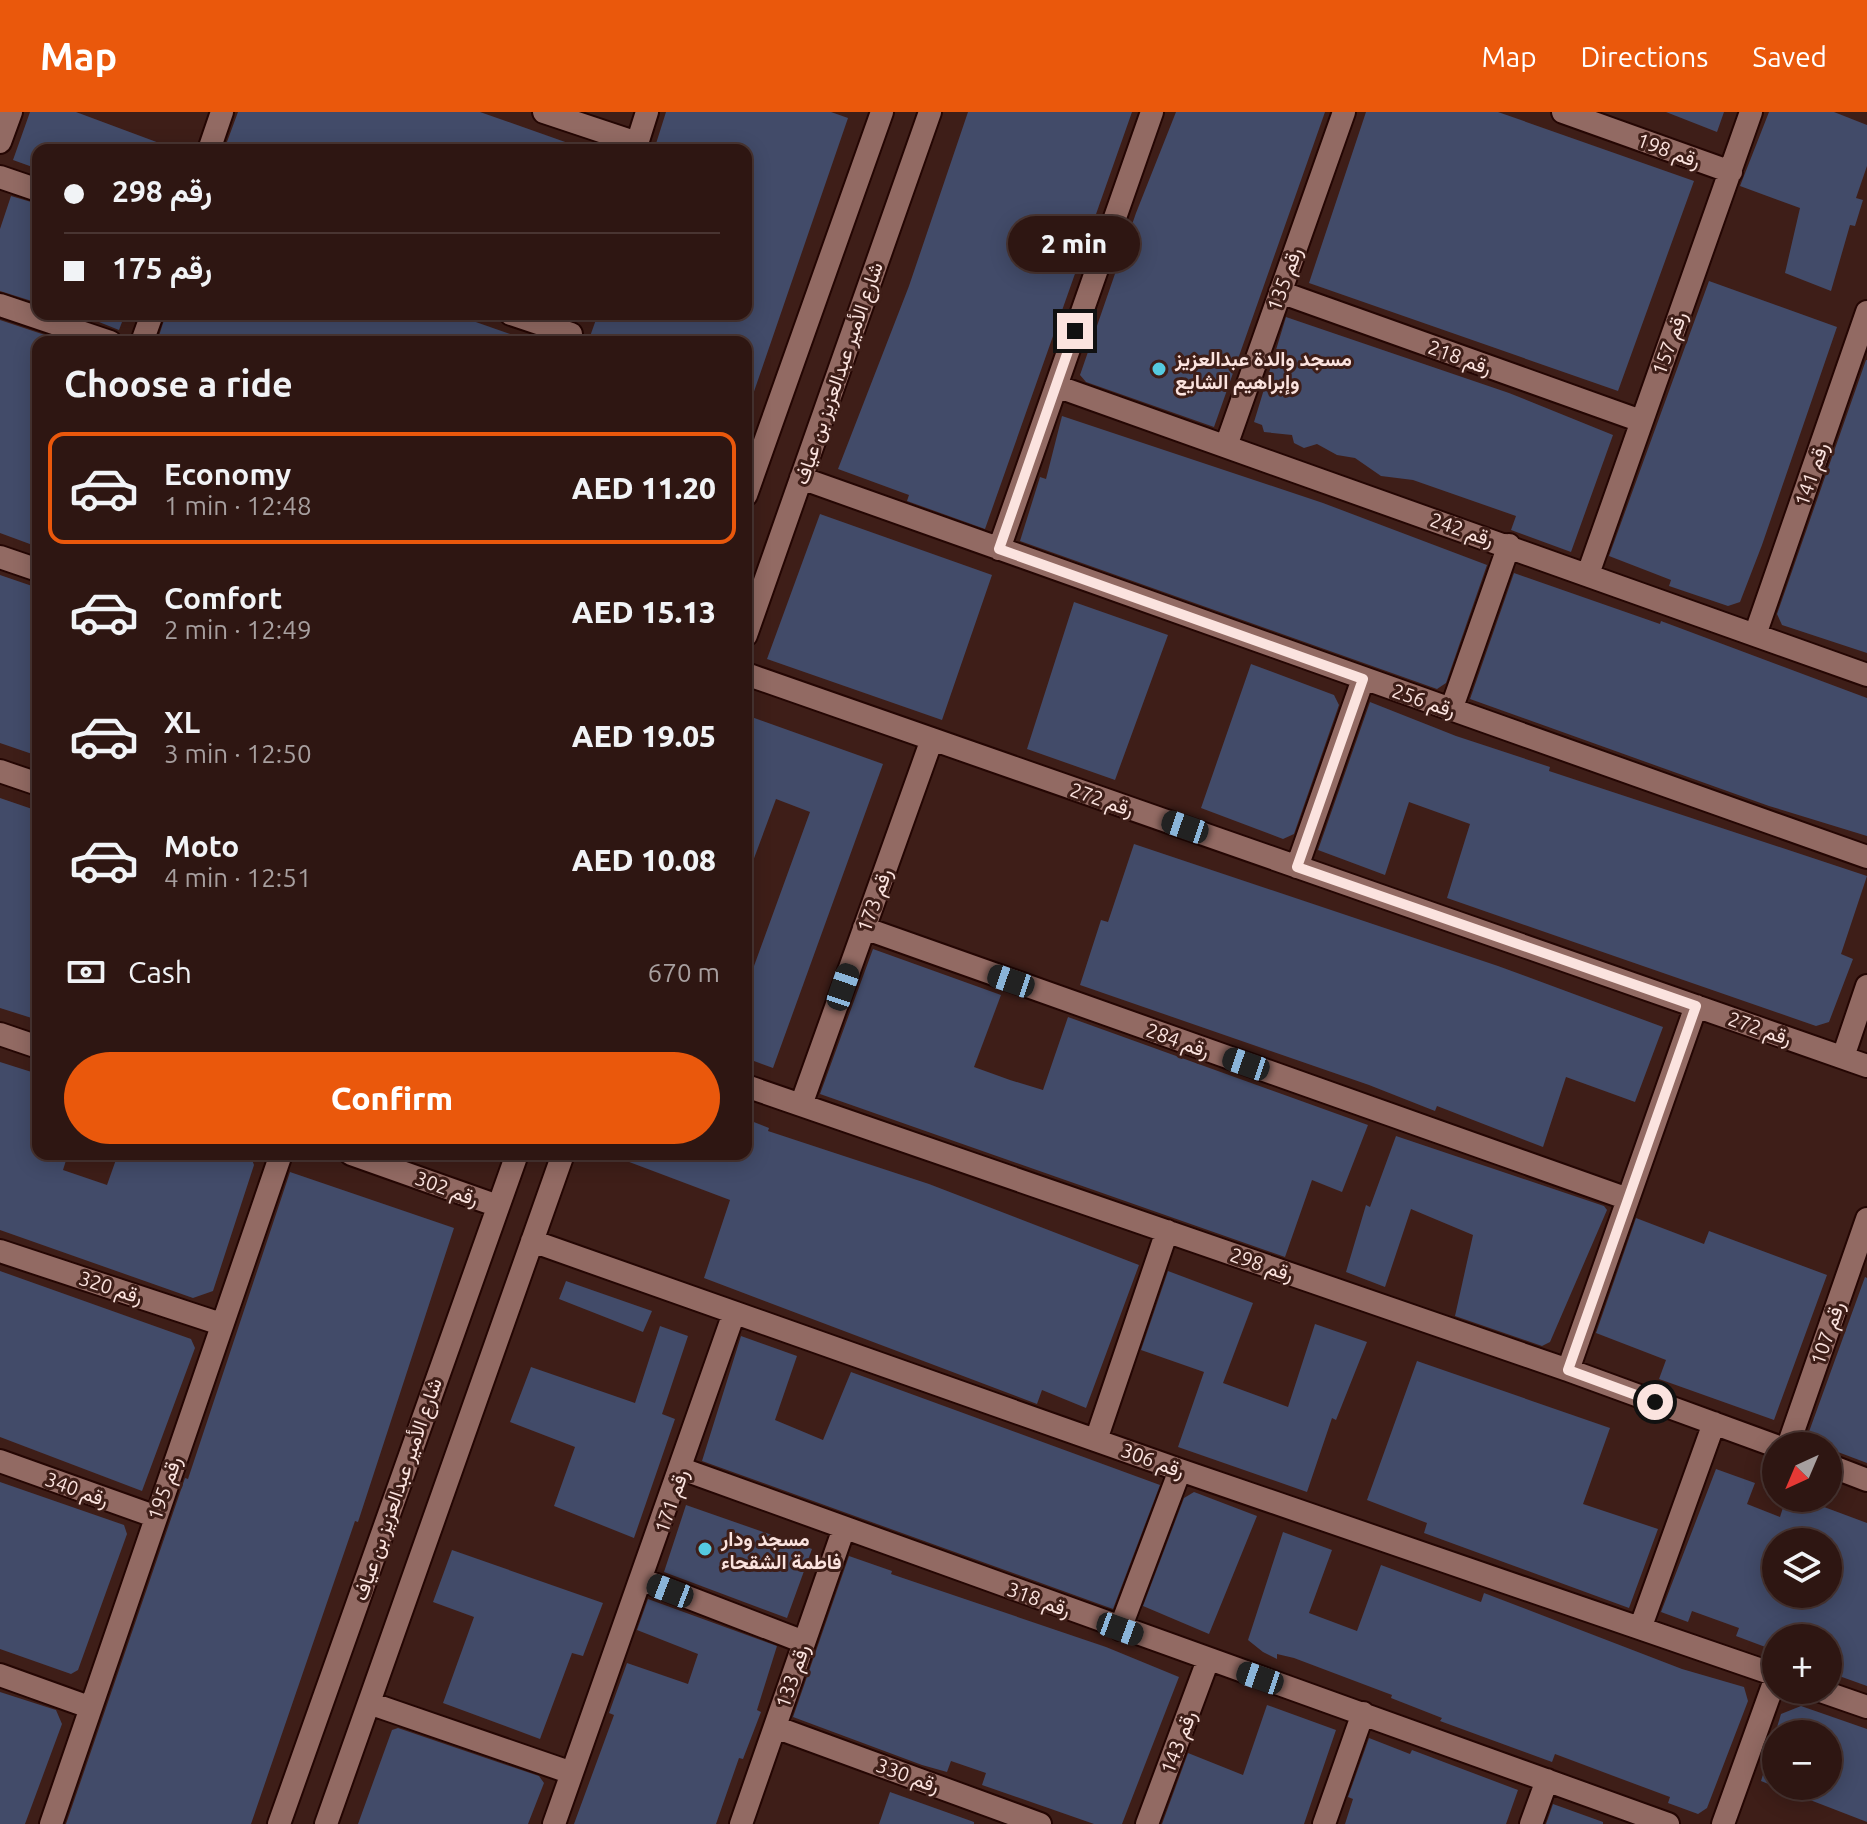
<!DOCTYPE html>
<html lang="en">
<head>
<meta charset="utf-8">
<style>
	:root { --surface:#2e1612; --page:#361f1b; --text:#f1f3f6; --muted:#a79f9f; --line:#493532; --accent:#ea580c }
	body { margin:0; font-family:Ubuntu,Vazirmatn,sans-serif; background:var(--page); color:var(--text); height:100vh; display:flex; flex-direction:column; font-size:30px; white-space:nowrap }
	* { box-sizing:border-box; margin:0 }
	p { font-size:26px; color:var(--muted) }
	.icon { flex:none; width:44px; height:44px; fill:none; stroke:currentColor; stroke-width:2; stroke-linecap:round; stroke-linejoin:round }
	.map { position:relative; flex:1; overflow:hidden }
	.drawer { position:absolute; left:32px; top:224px; width:720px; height:824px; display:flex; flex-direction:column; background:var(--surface); border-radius:16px; box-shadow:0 4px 20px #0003,0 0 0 2px var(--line) }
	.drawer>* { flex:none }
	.guide { position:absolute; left:32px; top:32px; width:720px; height:176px; border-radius:16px; box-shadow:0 4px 20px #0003,0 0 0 2px var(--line); display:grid; align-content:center; height:176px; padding:0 32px; background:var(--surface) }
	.needle { width:52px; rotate:224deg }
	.controls { position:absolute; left:1762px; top:1320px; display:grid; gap:16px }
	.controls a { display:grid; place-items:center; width:80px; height:80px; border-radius:50%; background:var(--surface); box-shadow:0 4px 20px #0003,0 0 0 2px var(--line); font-size:40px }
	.end { position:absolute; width:36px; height:36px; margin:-18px; border:10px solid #fbe3df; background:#111; box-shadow:0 0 0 4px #111 }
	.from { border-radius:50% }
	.bubble { position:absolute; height:56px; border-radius:28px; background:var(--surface); box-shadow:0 4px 20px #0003,0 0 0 2px var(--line); font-size:26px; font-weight:800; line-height:56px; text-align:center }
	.car { position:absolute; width:24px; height:48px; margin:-24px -12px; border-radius:10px; box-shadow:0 0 6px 2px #0007; background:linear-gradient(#222 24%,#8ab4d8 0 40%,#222 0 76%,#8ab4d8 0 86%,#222 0) }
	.guide b { display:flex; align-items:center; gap:28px; height:76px; font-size:30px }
	.guide b+b { border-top:2px solid var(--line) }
	.guide i { width:20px; height:20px; background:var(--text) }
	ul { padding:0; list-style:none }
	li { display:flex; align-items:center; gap:24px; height:112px; margin:0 16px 12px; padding:0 16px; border:4px solid transparent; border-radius:16px }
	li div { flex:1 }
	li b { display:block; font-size:30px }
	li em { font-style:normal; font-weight:800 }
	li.active { border-color:var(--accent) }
	li>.icon { width:72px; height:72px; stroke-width:1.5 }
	h2 { padding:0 32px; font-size:36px; line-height:96px }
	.pay { display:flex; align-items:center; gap:20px; height:88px; padding:0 32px; font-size:30px }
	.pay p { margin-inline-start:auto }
	.button { display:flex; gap:16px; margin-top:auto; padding:16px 32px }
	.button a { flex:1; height:92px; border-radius:48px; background:var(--accent); color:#fff; font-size:32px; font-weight:800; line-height:92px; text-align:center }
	header { display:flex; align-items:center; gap:48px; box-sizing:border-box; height:112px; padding:0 40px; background:var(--accent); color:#fff }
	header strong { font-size:38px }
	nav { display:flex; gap:44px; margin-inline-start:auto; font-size:28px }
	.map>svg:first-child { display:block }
	.building { fill:#424b69; fill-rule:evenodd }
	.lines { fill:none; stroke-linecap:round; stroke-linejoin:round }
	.minor-casing { stroke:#240603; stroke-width:26 }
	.minor { stroke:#926a63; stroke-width:22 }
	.route { stroke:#fbe3df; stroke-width:10 }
	.poi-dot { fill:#55cadf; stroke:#3e1e18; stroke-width:3 }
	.labels { text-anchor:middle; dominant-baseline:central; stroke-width:6; stroke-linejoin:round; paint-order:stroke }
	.street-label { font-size:20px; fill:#fbe3df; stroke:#3e1e18 }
	.poi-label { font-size:20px; font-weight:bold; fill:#fbe3df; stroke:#3e1e18; text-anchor:start }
</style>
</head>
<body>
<header>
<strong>Map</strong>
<nav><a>Map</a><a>Directions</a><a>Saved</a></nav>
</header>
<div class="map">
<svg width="1867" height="1712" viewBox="0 0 1867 1712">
	<rect width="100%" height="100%" fill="#3e1e18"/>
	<path class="building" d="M30 0H76L178 38H38V57L13 48Z
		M238 0H480L585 37 224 38Z
		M666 0H831L848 6 748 297 746 230H588L598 202H746V38H654Z
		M968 0H1132L985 417 907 389 909 383 838 357 909 174Z
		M1176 0H1325L1214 315 1086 270 1080 263 1136 101Z
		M1366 0H1498L1694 69 1618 279 1309 171Z
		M1666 0H1724L1717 20Z
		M1769 0H1834L1867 13V54L1856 86 1863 88 1855 114 1850 113 1831 179 1785 161 1800 96 1740 74Z
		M11 84 38 92V191L0 179V117Z
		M1709 169 1837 215 1762 433 1740 490 1728 494 1669 474 1671 468 1609 444Z
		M79 202H125L119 218Z
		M166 202H453L527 228 157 230Z
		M1286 205 1509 281 1613 323 1571 440 1511 418 1516 404 1413 368 1381 364 1355 346 1337 343 1317 332 1304 336 1294 331 1292 323 1264 320 1262 313 1254 310Z
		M0 208 66 230H38V435L0 421Z
		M1866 248H1867V541L1782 513 1777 502Z
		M1062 304 1323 391 1487 453 1446 571 1437 577 1020 429 1040 365 1046 367Z
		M820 402 992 463 942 608 767 547Z
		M1514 461 1660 512 1661 509 1867 586V724L1769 694 1470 587Z
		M0 463 38 476V644L0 631Z
		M1074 490 1168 523 1115 668 1027 637Z
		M1251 552 1334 583 1339 593 1294 722 1283 727 1201 696Z
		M1370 590 1456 624 1550 655 1549 659 1867 764 1841 842 1853 847 1829 910 1816 914 1447 786 1470 712 1409 690 1385 763 1318 738Z
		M746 603 883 652 773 956 746 946V876L810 700 776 687 746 768Z
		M0 686 38 699V908L0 896Z
		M1134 732 1498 854 1663 915 1635 990 1566 965 1543 1035 1437 994 1435 999 1369 973 1080 873 1101 808 1108 810Z
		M873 837 1001 883 974 955 1010 968 1043 978 1068 905 1368 1013 1342 1080 1312 1068 1285 1145 820 982Z
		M0 950 38 962V1042H68L63 1058 107 1073 118 1042H250L254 1053 213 1179 193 1186 0 1118Z
		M746 1007 769 1016 768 1019 929 1072 1139 1153 1086 1296 1042 1278 1037 1292 704 1166 730 1088 608 1042H746Z
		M1396 1024 1604 1094 1607 1098 1550 1230 1542 1234 1455 1204 1473 1123 1411 1097 1385 1175 1346 1160 1366 1093 1370 1095Z
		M290 1060 454 1116 358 1410 355 1409 251 1712H66L185 1366 188 1367Z
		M1636 1106 1704 1132 1709 1119 1827 1163 1774 1308 1659 1267 1666 1248 1596 1221Z
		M0 1159 191 1227 195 1236 142 1379 0 1325Z
		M1168 1159 1253 1191 1223 1271 1288 1295 1315 1212 1367 1230 1336 1308 1332 1306 1307 1380 1178 1335 1204 1260 1141 1238Z
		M1865 1165 1867 1166V1351L1806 1328Z
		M566 1169 652 1199 643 1220 559 1187Z
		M660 1214 688 1224 662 1302 675 1307 634 1426 554 1394 575 1335 510 1310 531 1255 635 1291Z
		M741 1224 797 1244 775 1308 823 1328 851 1260 1160 1373 1113 1497 702 1349Z
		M1417 1249 1610 1316 1583 1392 1658 1417 1629 1496 1424 1421 1427 1411 1367 1388Z
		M1716 1357 1755 1371 1747 1392 1780 1405 1786 1386H1800L1867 1411V1574L1828 1560V1526H1776V1539L1736 1524 1739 1516 1692 1499 1688 1510 1661 1500ZM1776 1430H1828V1482H1776Z
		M0 1370 124 1413 127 1422 78 1558 71 1562 0 1537Z
		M1194 1380 1257 1404 1209 1522 1143 1494 1184 1386Z
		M686 1393 812 1437 787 1506 664 1460Z
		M1283 1420 1332 1438 1309 1501 1357 1519 1381 1453 1481 1490 1484 1481 1682 1557 1744 1575 1748 1589 1707 1696 1698 1702 1668 1691 1670 1685 1627 1669 1555 1642 1552 1650 1440 1609 1442 1606 1391 1586 1392 1583 1294 1546 1277 1542V1547L1263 1540 1248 1528Z
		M452 1438 603 1491 583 1544 572 1541 540 1627 443 1591 474 1505 433 1490Z
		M849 1444 892 1459 891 1462 1106 1535 1179 1565 1122 1712H1094L982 1673 986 1661 951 1649 947 1660 922 1653 793 1605Z
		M648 1487 777 1534 757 1598 761 1600 743 1647 739 1646 716 1712H574L614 1603 609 1601 627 1551 688 1572 698 1542 637 1518Z
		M0 1580 56 1598 62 1612 25 1712H0Z
		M1267 1593 1336 1618 1304 1712H1162L1188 1641 1243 1663Z
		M1801 1594 1867 1617V1710L1779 1676 1828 1674V1622H1775L1781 1602Z
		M398 1616 539 1664 544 1671 528 1712H358L392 1618Z
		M1369 1626 1410 1642 1412 1638 1518 1678 1506 1712H1345L1353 1687 1348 1685Z
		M1773 1630H1776V1675L1761 1669Z
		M890 1680 974 1710V1712H879Z
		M1553 1692 1603 1710V1712H1546Z"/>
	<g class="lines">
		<g class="minor-casing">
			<path id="minor" d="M544 0 637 31
				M1563 0 1731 60
				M0 30 11 0
				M209 38 222 0
				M635 38 647 0
				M0 65 38 78
				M1280 180 1641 309
				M0 193 110 230
				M511 202 571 222
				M142 230 152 202
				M1056 274 1867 563
				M1226 334 1344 0
				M801 366 1867 745
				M746 383 882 0
				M999 437 1152 0
				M0 445 38 458
				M1588 462 1751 0
				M746 523 930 0
				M1755 523 1867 200
				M746 562 1867 954
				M1451 598 1509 433
				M0 659 38 672
				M1297 755 1363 567
				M864 816 1628 1087
				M0 922 38 935
				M1843 945 1867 874
				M746 974 1568 1258 1776 1334
				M801 993 932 627
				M351 1042 498 1094
				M532 1129 1180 1358 1776 1563
				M0 1139 221 1212
				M1568 1258 1696 894
				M1096 1328 1167 1119
				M1788 1334 1867 1107
				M0 1349 154 1404
				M1828 1353 1867 1368
				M682 1357 1668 1712
				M643 1468 804 1530
				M1641 1514 1714 1311
				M1120 1517 1180 1358
				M0 1563 89 1595
				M1818 1578 1867 1595
				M369 1591 572 1661
				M775 1615 1040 1712
				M51 1712 281 1042
				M279 1712 517 1042
				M326 1712 563 1042
				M554 1712 734 1201
				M741 1712 844 1416
				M1147 1712 1208 1548
				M1324 1712 1363 1601
				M1531 1712 1547 1668
				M1723 1712 1776 1565"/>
		</g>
		<use href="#minor" class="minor"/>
	</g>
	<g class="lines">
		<path class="route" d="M1075 219 999 437 1363 567 1297 755 1696 894 1568 1258 1655 1290"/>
	</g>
	<g class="poi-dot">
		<circle cx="1159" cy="257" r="8"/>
		<circle cx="705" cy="1437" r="8"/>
	</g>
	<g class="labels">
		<g class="street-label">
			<text transform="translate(1669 38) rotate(20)">رقم 198</text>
			<text transform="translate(1284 167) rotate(-70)">رقم 135</text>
			<text transform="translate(1669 231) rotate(-70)">رقم 157</text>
			<text transform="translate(1460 245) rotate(20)">رقم 218</text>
			<text transform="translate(838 261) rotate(-71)">شارع الأمير عبدالعزيز بن عياف</text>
			<text transform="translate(1811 362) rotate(-71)">رقم 141</text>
			<text transform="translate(1462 417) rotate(19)">رقم 242</text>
			<text transform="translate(1424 588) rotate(19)">رقم 256</text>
			<text transform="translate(1102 687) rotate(19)">رقم 272</text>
			<text transform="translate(874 788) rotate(-70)">رقم 173</text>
			<text transform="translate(1760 916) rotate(19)">رقم 272</text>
			<text transform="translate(1178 928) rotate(20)">رقم 284</text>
			<text transform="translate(447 1076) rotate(20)">رقم 302</text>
			<text transform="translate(1262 1152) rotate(19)">رقم 298</text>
			<text transform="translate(111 1175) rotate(18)">رقم 320</text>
			<text transform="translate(1827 1221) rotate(-71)">رقم 107</text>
			<text transform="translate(1153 1348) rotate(20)">رقم 306</text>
			<text transform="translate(164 1376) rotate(-71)">رقم 195</text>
			<text transform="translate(77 1377) rotate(20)">رقم 340</text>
			<text transform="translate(397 1377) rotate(-71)">شارع الأمير عبدالعزيز بن عياف</text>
			<text transform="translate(671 1389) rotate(-71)">رقم 171</text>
			<text transform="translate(1039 1487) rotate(20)">رقم 318</text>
			<text transform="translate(792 1564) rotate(-71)">رقم 133</text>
			<text transform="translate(1178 1630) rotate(-69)">رقم 143</text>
			<text transform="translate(908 1663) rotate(20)">رقم 330</text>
		</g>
		<g class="poi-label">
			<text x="1175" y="246">مسجد والدة عبدالعزيز<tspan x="1175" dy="23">وإبراهيم الشايع</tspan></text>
			<text x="721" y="1426">مسجد ودار<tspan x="721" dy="23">فاطمة الشقحاء</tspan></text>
		</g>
	</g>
</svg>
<div class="controls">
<a><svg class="needle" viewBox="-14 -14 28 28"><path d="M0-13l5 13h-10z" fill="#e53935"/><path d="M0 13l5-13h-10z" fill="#a79f9f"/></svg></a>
<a><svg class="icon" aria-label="layers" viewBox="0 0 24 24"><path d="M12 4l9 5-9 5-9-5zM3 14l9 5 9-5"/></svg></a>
<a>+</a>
<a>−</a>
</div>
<i class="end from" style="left:1655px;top:1290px"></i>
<i class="end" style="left:1075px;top:219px"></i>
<div class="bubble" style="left:1008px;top:104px;width:132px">2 min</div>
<i class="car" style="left:1185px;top:715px;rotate:289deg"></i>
<i class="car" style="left:1011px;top:869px;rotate:289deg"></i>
<i class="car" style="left:843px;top:875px;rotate:19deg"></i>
<i class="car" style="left:1246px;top:952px;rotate:289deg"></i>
<i class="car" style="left:670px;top:1479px;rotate:291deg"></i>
<i class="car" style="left:1120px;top:1517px;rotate:110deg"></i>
<i class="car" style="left:1260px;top:1566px;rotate:289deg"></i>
<div class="guide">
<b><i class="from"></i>رقم 298</b>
<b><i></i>رقم 175</b>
</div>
<section class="drawer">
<h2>Choose a ride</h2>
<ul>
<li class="active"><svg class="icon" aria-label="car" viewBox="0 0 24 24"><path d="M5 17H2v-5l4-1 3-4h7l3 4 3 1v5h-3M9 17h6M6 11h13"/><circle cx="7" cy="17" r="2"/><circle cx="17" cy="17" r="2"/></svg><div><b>Economy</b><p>1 min · 12:48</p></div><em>AED 11.20</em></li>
<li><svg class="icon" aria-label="car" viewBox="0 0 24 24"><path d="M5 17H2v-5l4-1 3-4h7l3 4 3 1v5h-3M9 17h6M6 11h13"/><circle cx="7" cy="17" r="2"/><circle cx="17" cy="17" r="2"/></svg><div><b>Comfort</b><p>2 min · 12:49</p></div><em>AED 15.13</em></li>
<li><svg class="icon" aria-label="car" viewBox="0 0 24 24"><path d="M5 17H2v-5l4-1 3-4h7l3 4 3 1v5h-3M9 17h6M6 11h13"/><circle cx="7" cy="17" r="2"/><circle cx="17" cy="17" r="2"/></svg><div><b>XL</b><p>3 min · 12:50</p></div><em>AED 19.05</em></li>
<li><svg class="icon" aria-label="car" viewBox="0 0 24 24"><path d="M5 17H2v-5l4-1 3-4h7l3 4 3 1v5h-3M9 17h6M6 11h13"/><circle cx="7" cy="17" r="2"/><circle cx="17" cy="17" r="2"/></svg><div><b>Moto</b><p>4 min · 12:51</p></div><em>AED 10.08</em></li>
</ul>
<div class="pay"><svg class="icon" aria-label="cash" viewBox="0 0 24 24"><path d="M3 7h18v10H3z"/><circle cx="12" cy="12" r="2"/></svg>Cash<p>670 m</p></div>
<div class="button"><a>Confirm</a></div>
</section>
</div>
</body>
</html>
